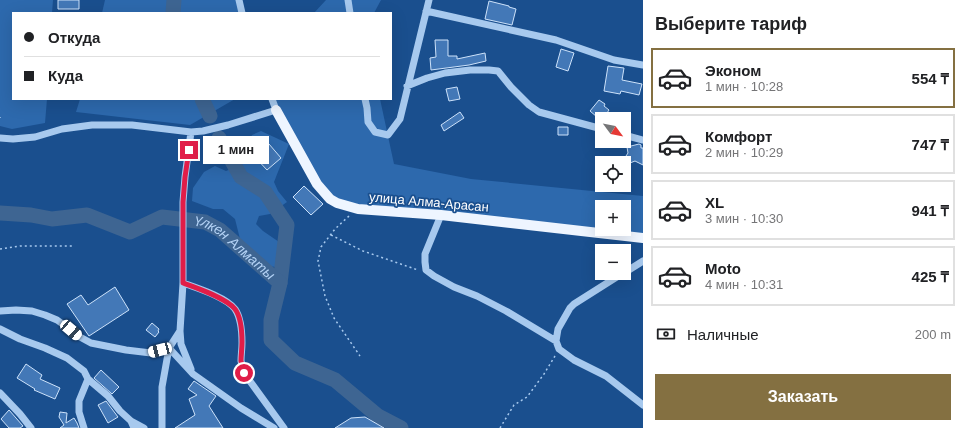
<!DOCTYPE html>
<html lang="ru">
<head>
<meta charset="utf-8">
<style>
	:root { --surface:#fff; --page:#f2f2f2; --text:#202124; --muted:#757577; --line:#e0e0e0; --accent:#847041 }
	body { margin:0; font-family:Helvetica,sans-serif; background:var(--page); color:var(--text); height:100vh; display:flex; flex-direction:column; font-size:15px; white-space:nowrap }
	* { box-sizing:border-box; margin:0 }
	p { font-size:13px; color:var(--muted) }
	.icon { flex:none; width:22px; height:22px; fill:none; stroke:currentColor; stroke-width:2; stroke-linecap:round; stroke-linejoin:round }
	.map { position:relative; flex:1; overflow:hidden }
	.details { display:flex; flex-direction:column; background:var(--surface); width:320px }
	.details>* { flex:none }
	.guide { position:absolute; left:12px; top:12px; width:380px; height:88px; border-radius:0px; box-shadow:0 4px 16px #0002; display:grid; align-content:center; height:88px; padding:0 12px; background:var(--surface) }
	.needle { width:26px; rotate:122deg }
	.tools { position:absolute; left:595px; top:112px; display:grid; gap:8px }
	.tools a { display:grid; place-items:center; width:36px; height:36px; border-radius:0px; background:var(--surface); box-shadow:0 4px 16px #0002; font-size:20px }
	.end { position:absolute; width:18px; height:18px; margin:-9px; border:5px solid #e11d48; background:#fff; box-shadow:0 0 0 2px #fff }
	.from { border-radius:50% }
	.bubble { position:absolute; height:28px; border-radius:0px; background:var(--surface); box-shadow:0 4px 16px #0002; font-size:13px; font-weight:700; line-height:28px; text-align:center }
	.car { position:absolute; width:12px; height:24px; margin:-12px -6px; border-radius:5px; box-shadow:0 0 3px 1px #0007; background:linear-gradient(#fff 24%,#345 0 40%,#fff 0 76%,#345 0 86%,#fff 0) }
	.guide b { display:flex; align-items:center; gap:14px; height:38px; font-size:15px }
	.guide b+b { border-top:1px solid var(--line) }
	.guide i { width:10px; height:10px; background:var(--text) }
	ul { padding:0; list-style:none }
	li { display:flex; align-items:center; gap:12px; height:60px; margin:0 8px 6px; padding:0 4px; border:2px solid var(--line); border-radius:0px }
	li div { flex:1 }
	li b { display:block; font-size:15px }
	li em { font-style:normal; font-weight:700 }
	li.current { border-color:var(--accent) }
	li>.icon { width:36px; height:36px; stroke-width:1.5 }
	h2 { padding:0 12px; font-size:18px; line-height:48px }
	.pay { display:flex; align-items:center; gap:10px; height:44px; padding:0 12px; font-size:15px }
	.pay p { margin-inline-start:auto }
	.button { display:flex; gap:8px; margin-top:auto; padding:8px 12px }
	.button a { flex:1; height:46px; border-radius:0px; background:var(--accent); color:#fff; font-size:16px; font-weight:700; line-height:46px; text-align:center }
	main { display:flex; flex:1; min-height:0 }
	.map>svg:first-child { display:block }
	.green { fill:#2d69ad; fill-rule:evenodd }
	.lines { fill:none; stroke-linecap:round; stroke-linejoin:round }
	.river { stroke:#3e6592; stroke-width:15 }
	.building { fill:#4378b7; stroke:#cde2fa }
	.path { stroke:#a7c9ee; stroke-width:1.5; stroke-dasharray:2 3; stroke-linecap:butt }
	.minor { stroke:#a7c9ee; stroke-width:7 }
	.major { stroke:#eef5ff; stroke-width:10 }
	.route { stroke:#e11d48; stroke-width:5 }
	.labels { text-anchor:middle; dominant-baseline:central; stroke-width:3.5; stroke-linejoin:round; paint-order:stroke }
	.street-label { font-size:13px; fill:#fff; stroke:#1a4f8e }
	.water-label { font-size:14px; font-style:italic; fill:#b3d2f5; stroke:#1a4f8e }
</style>
</head>
<body>
<main>
<div class="map">
<svg width="643" height="428" viewBox="0 0 643 428">
	<rect width="100%" height="100%" fill="#1a4f8e"/>
	<path class="green" d="M0 0H53L52 13H13V99H47L45 123 12 129 0 126Z
		M105 0H240L243 13H102Z
		M326 0H381L374 13H314Z
		M80 99H235L190 125 76 112Z
		M272 99H380L394 164 471 179 643 196V238L358 209 330 199ZM602 207H624V229H602Z
		M261 131 289 144 274 182 278 191 287 202 270 214 259 216 256 224 263 231 282 244 276 267 268 266 257 254 240 239 235 219 223 209H213L192 201 193 188 204 172 215 166 226 171 245 163 244 151 252 135Z"/>
	<g class="lines">
		<g class="river">
			<path d="M173 13 174 0"/>
			<path d="M202 99 210 116"/>
			<path d="M219 138 241 177 265 192 287 225 280 283"/>
			<path id="s1" d="M0 213 31 215 52 219 87 215 130 232 162 217 205 222 220 230 280 283 271 320V340L295 363 335 380 378 416 401 428"/>
		</g>
	</g>
	<path class="building" d="M58 0H79V9H58Z
		M489 1 509 6V7L516 9 512 25 485 19Z
		M435 40H448V56H457V59L485 53 486 61 469 65 431 70 430 58 436 57Z
		M561 49 574 53 568 71 556 67Z
		M608 66 624 68 622 80 642 84 639 95 621 91 620 94 604 91Z
		M457 87 460 99 449 101 446 89Z
		M599 100 605 104 604 106 609 110 603 119 598 115 597 117 590 111Z
		M460 112 464 118 444 131 441 125Z
		M558 127H568V135H558Z
		M269 144 281 158 267 170 254 156Z
		M639 144 641 145V148H643V165L635 161 630 163 626 156 628 153 627 147Z
		M304 186 323 204 311 215 293 197Z
		M115 287 129 310 89 336 67 304 81 295 88 305Z
		M152 323 159 329 158 331 159 332 155 337 146 330Z
		M26 364 42 375 40 379 60 388 55 399 34 390 35 389 17 378Z
		M101 370 119 387 112 394 94 378Z
		M194 381 216 396 209 406 223 428H175L195 415 189 399 197 395 188 389Z
		M106 401 118 417 108 423 98 405Z
		M9 410 23 426 20 428H9L1 419Z
		M60 412 67 413 66 423 74 418 77 423 79 428H60L64 425 59 417Z
		M365 417 384 428H335L351 418Z"/>
	<g class="lines">
		<path class="path" d="M0 117V118
			M349 216 335 229 321 247 318 261 325 296 334 318 360 356
			M331 235 363 251 418 270
			M0 249 20 246H74
			M500 428 514 405 527 397 544 374 555 356"/>
		<path class="minor" d="M239 0 242 13
			M348 0 350 13
			M426 11 556 40 614 60 643 65
			M407 86 427 78 445 73 470 70H489L498 71 511 87 529 105 539 112 602 129
			M365 99 367 108 368 122 375 132 388 135 400 119 429 0
			M624 135 643 140
			M0 138 13 139 35 137 62 129 92 125H132L191 132 203 131 228 125 276 110 272 99
			M441 215 425 254V262L426 270 434 276 454 287 477 296 506 311 556 341
			M623 273 574 304 570 308 558 329 556 341 559 349 574 360 606 376 643 405
			M624 273 643 261
			M183 283C197 288 226 297 235 309 241 318 242 333 242 343 242 349 241 355 241 361 242 365 243 369 244 373L284 428
			M0 311 16 310 32 311 45 315 57 320 71 330 80 337 91 343 126 350 151 353 169 348
			M0 329 20 339 45 348 67 358 84 371 88 379 108 396 120 411 131 421 134 428
			M180 331 181 344 191 369
			M169 348 193 374 241 408 274 428
			M0 393 20 414 31 428
			M131 421 144 428
			M84 428 79 412V401L88 379
			M162 428V387L169 348 180 331 183 283V202L185 177 191 132"/>
		<path class="major" d="M276 110 317 184 330 199 337 203 358 209 441 215 643 238"/>
	</g>
	<g class="lines">
		<path class="route" d="M189 150 185 177 183 202V283C197 288 226 298 235 309 241 317 242 333 242 342 242 349 241 355 241 361 242 365 243 369 244 373"/>
	</g>
	<g class="labels">
		<g class="street-label">
			<text transform="translate(429 202) rotate(5)">улица Алма-Арасан</text>
		</g>
		<g class="water-label">
			<text stroke="none"><textPath href="#s1" startOffset="251">Үлкен Алматы</textPath></text>
		</g>
	</g>
</svg>
<div class="tools">
<a><svg class="needle" viewBox="-14 -14 28 28"><path d="M0-13l5 13h-10z" fill="#e53935"/><path d="M0 13l5-13h-10z" fill="#757577"/></svg></a>
<a><svg class="icon" aria-label="locate" viewBox="0 0 24 24"><circle cx="12" cy="12" r="6"/><path d="M12 2v4M12 18v4M2 12h4M18 12h4"/></svg></a>
<a>+</a>
<a>−</a>
</div>
<i class="end from" style="left:244px;top:373px"></i>
<i class="end" style="left:189px;top:150px"></i>
<div class="bubble" style="left:203px;top:136px;width:66px">1 мин</div>
<i class="car" style="left:71px;top:330px;rotate:131deg"></i>
<i class="car" style="left:160px;top:350px;rotate:255deg"></i>
<div class="guide">
<b><i class="from"></i>Откуда</b>
<b><i></i>Куда</b>
</div>
</div>
<section class="details">
<h2>Выберите тариф</h2>
<ul>
<li class="current"><svg class="icon" aria-label="car" viewBox="0 0 24 24"><path d="M5 17H2v-5l4-1 3-4h7l3 4 3 1v5h-3M9 17h6M6 11h13"/><circle cx="7" cy="17" r="2"/><circle cx="17" cy="17" r="2"/></svg><div><b>Эконом</b><p>1 мин · 10:28</p></div><em>554 ₸</em></li>
<li><svg class="icon" aria-label="car" viewBox="0 0 24 24"><path d="M5 17H2v-5l4-1 3-4h7l3 4 3 1v5h-3M9 17h6M6 11h13"/><circle cx="7" cy="17" r="2"/><circle cx="17" cy="17" r="2"/></svg><div><b>Комфорт</b><p>2 мин · 10:29</p></div><em>747 ₸</em></li>
<li><svg class="icon" aria-label="car" viewBox="0 0 24 24"><path d="M5 17H2v-5l4-1 3-4h7l3 4 3 1v5h-3M9 17h6M6 11h13"/><circle cx="7" cy="17" r="2"/><circle cx="17" cy="17" r="2"/></svg><div><b>XL</b><p>3 мин · 10:30</p></div><em>941 ₸</em></li>
<li><svg class="icon" aria-label="car" viewBox="0 0 24 24"><path d="M5 17H2v-5l4-1 3-4h7l3 4 3 1v5h-3M9 17h6M6 11h13"/><circle cx="7" cy="17" r="2"/><circle cx="17" cy="17" r="2"/></svg><div><b>Moto</b><p>4 мин · 10:31</p></div><em>425 ₸</em></li>
</ul>
<div class="pay"><svg class="icon" aria-label="cash" viewBox="0 0 24 24"><path d="M3 7h18v10H3z"/><circle cx="12" cy="12" r="2"/></svg>Наличные<p>200 m</p></div>
<div class="button"><a>Заказать</a></div>
</section>
</main>
</body>
</html>
